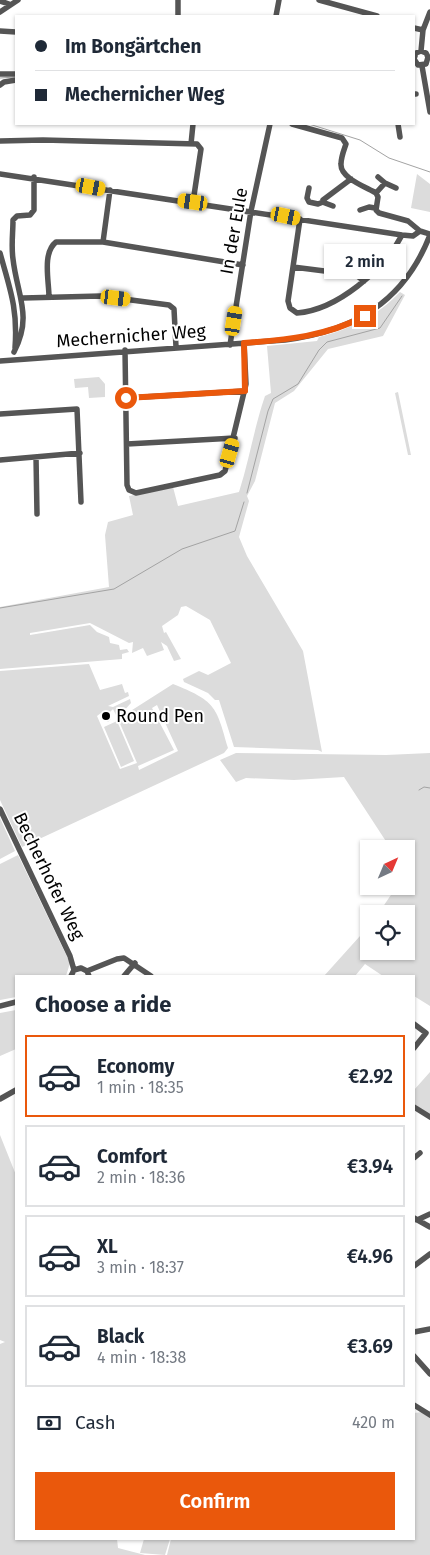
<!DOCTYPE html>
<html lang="en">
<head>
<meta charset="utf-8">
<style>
	:root { --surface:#fff; --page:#f6f6f7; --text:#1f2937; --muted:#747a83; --line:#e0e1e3; --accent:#ea580c }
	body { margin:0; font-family:"Fira Sans",sans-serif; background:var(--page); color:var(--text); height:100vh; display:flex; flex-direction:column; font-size:19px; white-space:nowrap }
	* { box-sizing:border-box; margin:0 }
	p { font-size:16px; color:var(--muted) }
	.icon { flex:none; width:28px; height:28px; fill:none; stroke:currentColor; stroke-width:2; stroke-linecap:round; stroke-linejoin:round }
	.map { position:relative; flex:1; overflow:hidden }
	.details { position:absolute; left:15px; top:975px; width:400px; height:565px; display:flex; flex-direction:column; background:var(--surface); border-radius:0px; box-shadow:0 1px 4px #0004 }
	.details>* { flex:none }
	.hud { position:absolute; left:15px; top:15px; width:400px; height:110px; border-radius:0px; box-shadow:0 1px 4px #0004; display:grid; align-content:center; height:110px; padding:0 20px; background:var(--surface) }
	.needle { width:32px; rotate:44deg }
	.tools { position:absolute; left:360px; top:840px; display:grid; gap:10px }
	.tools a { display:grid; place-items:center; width:55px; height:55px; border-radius:0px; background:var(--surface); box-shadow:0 1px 4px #0004; font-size:25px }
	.end { position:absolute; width:22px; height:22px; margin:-11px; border:6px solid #ea580c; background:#fff; box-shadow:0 0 0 2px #fff }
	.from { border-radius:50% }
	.bubble { position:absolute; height:35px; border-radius:0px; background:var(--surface); box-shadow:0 1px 4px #0004; font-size:16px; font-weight:600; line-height:35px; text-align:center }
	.car { position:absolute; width:15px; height:30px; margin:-15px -8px; border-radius:6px; box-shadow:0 0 4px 1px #0007; background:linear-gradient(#f5c518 24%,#345 0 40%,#f5c518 0 76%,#345 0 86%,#f5c518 0) }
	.hud b { display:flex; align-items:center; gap:18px; height:48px; font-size:19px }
	.hud b+b { border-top:1px solid var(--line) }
	.hud i { width:12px; height:12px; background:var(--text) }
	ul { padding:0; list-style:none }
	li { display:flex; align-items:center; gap:15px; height:82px; margin:0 10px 8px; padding:0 10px; border:2px solid var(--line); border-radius:0px }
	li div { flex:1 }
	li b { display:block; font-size:19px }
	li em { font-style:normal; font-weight:600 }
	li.active { border-color:var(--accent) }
	li>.icon { width:45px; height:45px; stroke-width:1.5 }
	h2 { padding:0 20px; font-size:22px; line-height:60px }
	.pay { display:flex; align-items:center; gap:12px; height:55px; padding:0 20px; font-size:19px }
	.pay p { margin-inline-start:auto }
	.primary-button { display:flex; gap:10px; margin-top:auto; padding:10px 20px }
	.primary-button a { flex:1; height:58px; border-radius:0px; background:var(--accent); color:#fff; font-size:20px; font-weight:600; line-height:58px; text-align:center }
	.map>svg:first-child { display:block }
	.green { fill:#dcdcdc; fill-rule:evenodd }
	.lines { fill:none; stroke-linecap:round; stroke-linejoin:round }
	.stream { stroke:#a3a3a3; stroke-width:1 }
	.minor { stroke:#555; stroke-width:5.5 }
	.route { stroke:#ea580c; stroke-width:6 }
	.poi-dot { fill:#000; stroke:#fff; stroke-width:2 }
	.labels { text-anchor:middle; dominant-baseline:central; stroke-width:4; stroke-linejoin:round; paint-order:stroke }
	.street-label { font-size:18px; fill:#000; stroke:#fff }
	.poi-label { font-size:18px; fill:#000; stroke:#fff; text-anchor:start }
</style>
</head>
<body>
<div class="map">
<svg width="430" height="1555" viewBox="0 0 430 1555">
	<rect width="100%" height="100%" fill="#fff"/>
	<path class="green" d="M417 174 430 184V212L411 208Z
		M366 253 382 256 368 275 363 274Z
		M400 292 405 295 383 336 328 349 294 391 275 403 255 481 247 496 249 501 239 537 247 556 303 651 322 752 318 750 234 747 219 700H215L208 693 184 682 183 679 199 671 208 675 231 663 210 620 186 606 181 607 178 615 162 626 164 633 166 632 181 659 174 661 167 646 161 642 164 650 147 656 143 648 132 653 133 642 129 643 90 623 30 633V635L90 625 97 632 109 637 110 643 119 645 120 650 127 649 129 652 122 654V659L0 669V607L109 587 105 535 108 522 133 515 129 496 173 487 178 506 239 492C249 461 254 428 265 396L271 393 267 346 317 341 319 337C351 329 377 316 400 292Z
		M99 377 105 384V397L89 398 88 387 75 388 74 379Z
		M398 392 411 455H408L395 393Z
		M89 664 100 690 122 684 125 693 128 692 129 696 108 706 113 707 130 699 131 703 121 714 116 715 113 709 110 712 111 719 108 722 101 719V713L97 716 120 769 137 763 118 719 173 684C215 701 216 705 228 748L224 753 22 847 0 800V671ZM157 705 178 751 139 770 138 766 174 750 152 708Z
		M117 721 134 761 121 767 104 727Z
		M236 753 386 755 430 753V1006L414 996V976H383L365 964 355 976H324L369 926V951H406V914H378L397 886H406V849H391L344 777 294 780 246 778 236 782 220 760Z
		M0 818 15 851 0 859Z
		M18 855 70 963 66 976H16V997L0 1000V864Z
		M16 1010V1049L0 1056V1013Z
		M430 1072V1115L414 1104V1090Z
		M0 1135 16 1175V1539H117L118 1548 145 1555H0V1344L5 1342 0 1340Z
		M430 1411V1555H167L171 1539H414V1413Z
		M144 1539H170L165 1555 140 1553Z"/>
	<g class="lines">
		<path class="stream" d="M0 78 16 77
			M309 124 360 140 389 158 430 172
			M247 493 268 411 273 399 298 384 319 350 327 342 380 328 402 296
			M0 608 114 589 182 549 235 531 244 502
			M419 790 424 787 430 788"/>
		<path class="minor" d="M178 0V16
			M319 0 377 16
			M0 1 9 4
			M0 12 18 0
			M276 16 279 0
			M414 28 423 30
			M0 31 16 32
			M421 51 423 30 430 12
			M414 59 416 53 421 51 426 53 428 57 426 64 418 65 414 59
			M422 66 430 112
			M0 74H16
			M0 85 4 82 16 80
			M414 94H416
			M292 124 342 138 346 144C344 150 341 157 341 164 340 178 366 187 376 193L378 197 376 210 379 213 408 221 420 231
			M398 124 400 137
			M0 141 43 140 197 144 201 149 193 202
			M191 144 193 124
			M0 174 402 235 413 236 420 231 430 234
			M378 177 385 183
			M309 188 307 198 309 202 318 204 323 202
			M376 193 385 183 396 188
			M333 206 325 203 323 200 351 179
			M360 210 369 207 375 208
			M300 219 288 301 290 308 297 313C337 310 384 270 402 235
			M103 242 110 190
			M0 253C10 289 18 309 15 348
			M293 267 356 275 364 281
			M49 297C49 281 42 253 56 242H103L243 265
			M23 298 101 296 169 305 174 309 176 347
			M230 345 251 211 270 124
			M125 350 127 485 129 490 136 493 220 475 225 471 246 384 244 343
			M14 352C33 316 17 295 13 259 11 246 13 233 13 220L17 216 30 215 34 210V177
			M0 361 285 340C354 331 404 302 430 235
			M126 398 245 391
			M0 414 77 409 81 502
			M127 444 235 438
			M36 457 37 514
			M0 460 80 453
			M0 809 70 956 74 970
			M87 971 117 959 124 958 151 976
			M71 976 74 970 81 968 87 971 89 976
			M124 976 135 963
			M0 1006 16 1002
			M414 1024 426 1033 414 1048
			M0 1099 16 1090
			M414 1107 430 1117
			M414 1158 420 1153
			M414 1218 430 1227
			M417 1220 430 1214
			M414 1266 430 1254
			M414 1332 430 1329
			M414 1356 430 1374
			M414 1405 430 1415"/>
	</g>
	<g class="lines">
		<path class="route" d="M126 398 245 391 244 343C287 340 327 336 365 316"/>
	</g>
	<circle class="poi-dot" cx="106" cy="716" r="5"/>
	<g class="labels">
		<g class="street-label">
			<text transform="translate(234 231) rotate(-80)">In der Eule</text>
			<text transform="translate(131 336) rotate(-4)">Mechernicher Weg</text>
			<text transform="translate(49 876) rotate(64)">Becherhofer Weg</text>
		</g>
		<g class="poi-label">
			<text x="116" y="716">Round Pen</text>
		</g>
	</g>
</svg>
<div class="tools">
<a><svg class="needle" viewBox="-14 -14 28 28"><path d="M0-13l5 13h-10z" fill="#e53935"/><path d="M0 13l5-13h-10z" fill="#747a83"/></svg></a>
<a><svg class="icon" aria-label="locate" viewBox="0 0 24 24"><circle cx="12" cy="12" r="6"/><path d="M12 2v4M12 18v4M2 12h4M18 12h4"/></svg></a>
</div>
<i class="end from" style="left:126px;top:398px"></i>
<i class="end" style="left:365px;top:316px"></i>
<div class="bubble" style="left:324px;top:244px;width:82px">2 min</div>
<i class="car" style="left:91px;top:187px;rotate:100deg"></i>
<i class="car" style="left:193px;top:202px;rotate:278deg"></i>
<i class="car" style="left:286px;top:216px;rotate:102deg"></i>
<i class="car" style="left:116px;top:298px;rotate:97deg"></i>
<i class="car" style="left:234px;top:321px;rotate:9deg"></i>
<i class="car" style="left:230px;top:453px;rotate:16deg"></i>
<div class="hud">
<b><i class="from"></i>Im Bongärtchen</b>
<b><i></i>Mechernicher Weg</b>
</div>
<section class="details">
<h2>Choose a ride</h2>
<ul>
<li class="active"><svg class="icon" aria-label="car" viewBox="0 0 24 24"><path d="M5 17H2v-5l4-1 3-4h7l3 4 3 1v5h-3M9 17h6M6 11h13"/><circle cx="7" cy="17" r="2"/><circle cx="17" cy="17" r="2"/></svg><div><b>Economy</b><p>1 min · 18:35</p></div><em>€2.92</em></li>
<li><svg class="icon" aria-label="car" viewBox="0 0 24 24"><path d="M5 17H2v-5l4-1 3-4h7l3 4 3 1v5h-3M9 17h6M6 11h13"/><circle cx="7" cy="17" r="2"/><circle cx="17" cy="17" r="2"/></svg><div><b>Comfort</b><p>2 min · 18:36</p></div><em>€3.94</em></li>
<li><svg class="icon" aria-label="car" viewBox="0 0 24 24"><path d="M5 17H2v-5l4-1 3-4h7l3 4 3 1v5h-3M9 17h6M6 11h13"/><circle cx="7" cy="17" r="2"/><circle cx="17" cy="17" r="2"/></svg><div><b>XL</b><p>3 min · 18:37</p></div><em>€4.96</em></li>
<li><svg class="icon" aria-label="car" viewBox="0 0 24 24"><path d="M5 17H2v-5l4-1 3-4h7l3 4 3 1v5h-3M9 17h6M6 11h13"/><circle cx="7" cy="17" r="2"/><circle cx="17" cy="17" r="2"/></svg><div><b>Black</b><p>4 min · 18:38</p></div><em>€3.69</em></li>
</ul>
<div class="pay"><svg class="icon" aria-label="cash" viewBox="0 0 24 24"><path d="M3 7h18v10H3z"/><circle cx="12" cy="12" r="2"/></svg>Cash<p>420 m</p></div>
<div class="primary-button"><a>Confirm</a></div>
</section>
</div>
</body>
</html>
